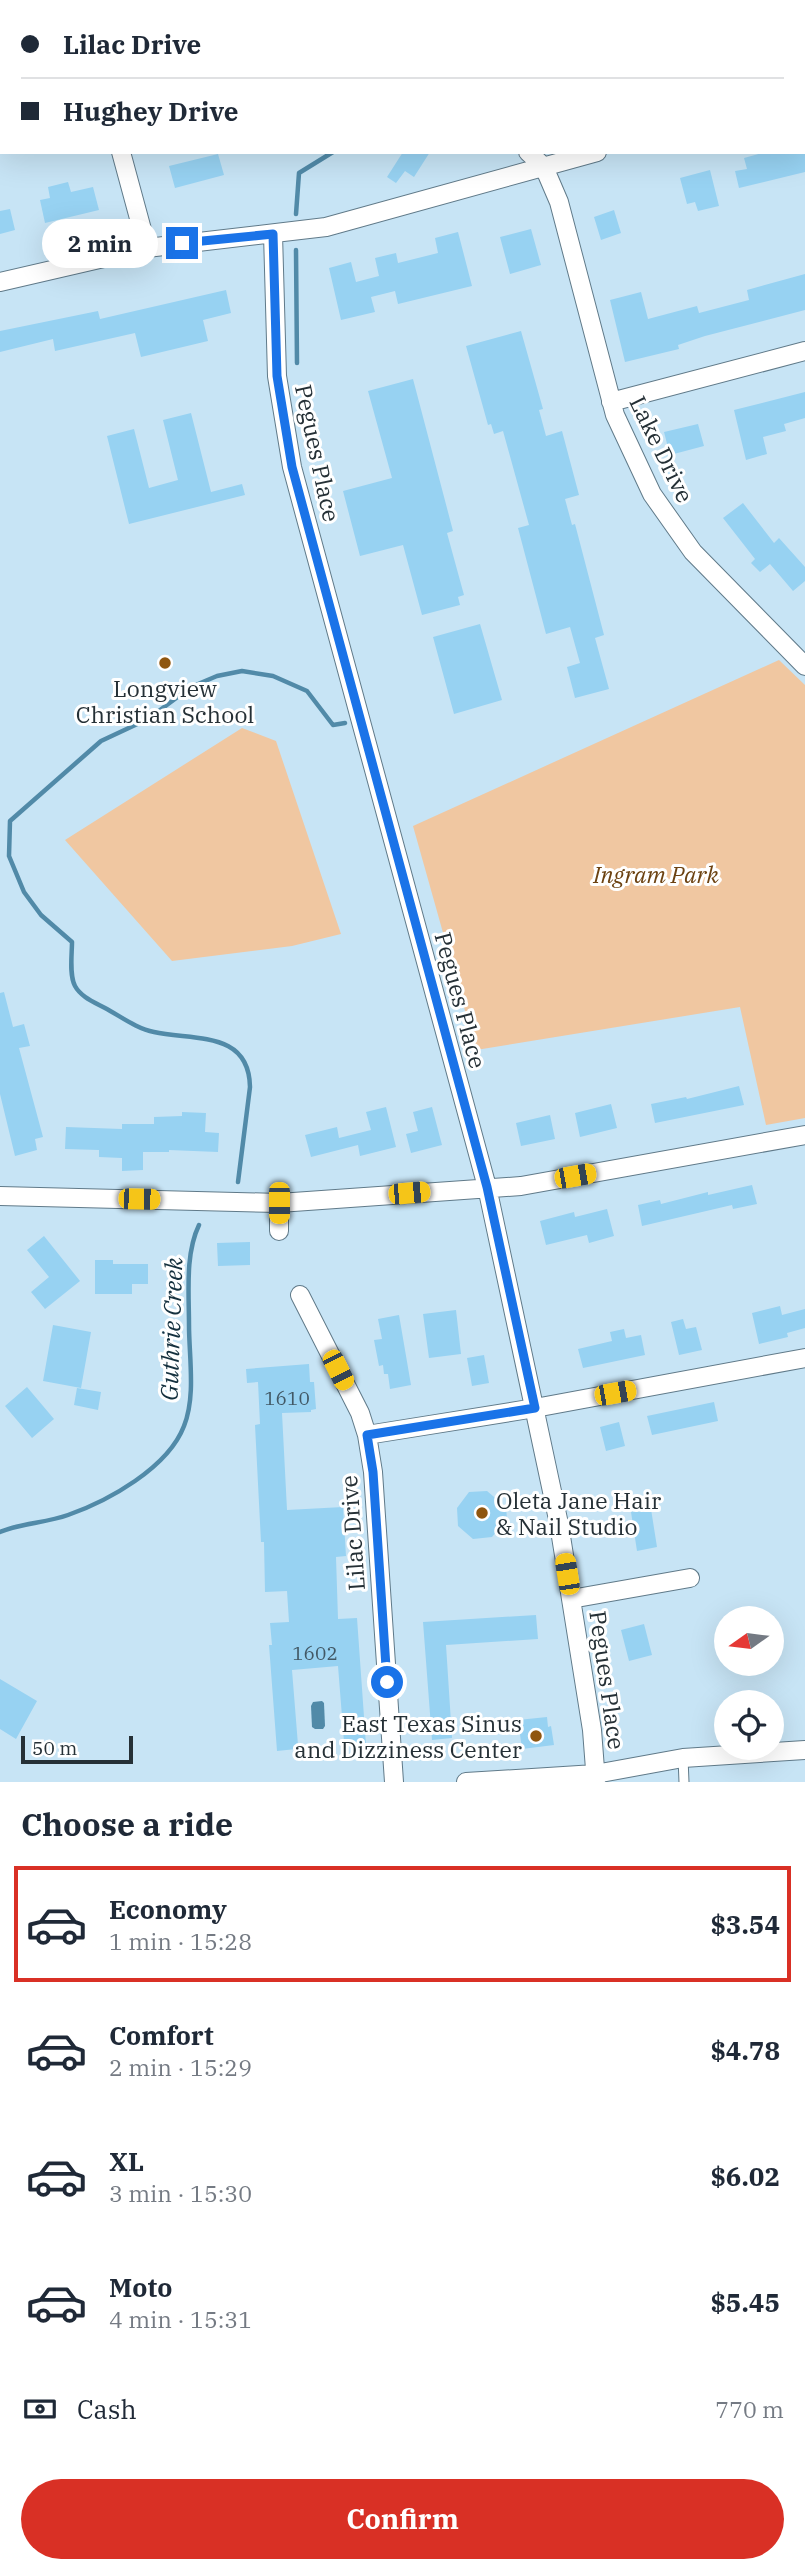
<!DOCTYPE html>
<html lang="en">
<head>
<meta charset="utf-8">
<style>
	:root { --surface:#fff; --page:#f6f6f7; --text:#1f2937; --muted:#747a83; --line:#e0e1e3; --accent:#d93025 }
	body { margin:0; font-family:"IBM Plex Serif",serif; background:var(--page); color:var(--text); height:100vh; display:flex; flex-direction:column; font-size:26px; white-space:nowrap }
	* { box-sizing:border-box; margin:0 }
	p { font-size:23px; color:var(--muted) }
	.icon { flex:none; width:38px; height:38px; fill:none; stroke:currentColor; stroke-width:2; stroke-linecap:round; stroke-linejoin:round }
	.map { position:relative; height:1782px; overflow:hidden }
	.drawer { display:flex; flex-direction:column; background:var(--surface); flex:1 }
	.drawer>* { flex:none }
	.hud { position:absolute; left:0px; top:0px; width:805px; height:154px; box-shadow:0 7px 28px #0002; display:grid; align-content:center; height:154px; padding:0 21px; background:var(--surface) }
	.needle { width:46px; rotate:256deg }
	.controls { position:absolute; left:714px; top:1606px; display:grid; gap:14px }
	.controls a { display:grid; place-items:center; width:70px; height:70px; border-radius:50%; background:var(--surface); box-shadow:0 7px 28px #0002; font-size:35px }
	.scale { position:absolute; left:21px; bottom:18px; width:112px; box-sizing:border-box; padding-left:7px; border:4px solid #253036; border-top:0; font-size:19px; line-height:24px; white-space:nowrap; color:#253036; -webkit-text-stroke:5px #fff; paint-order:stroke }
	.end { position:absolute; width:32px; height:32px; margin:-16px; border:9px solid #1a73e8; background:#fff; box-shadow:0 0 0 4px #fff }
	.from { border-radius:50% }
	.bubble { position:absolute; height:49px; border-radius:24px; background:var(--surface); box-shadow:0 7px 28px #0002; font-size:23px; font-weight:700; line-height:49px; text-align:center }
	.car { position:absolute; width:21px; height:42px; margin:-21px -10px; border-radius:9px; box-shadow:0 0 5px 2px #0007; background:linear-gradient(#f5c518 24%,#345 0 40%,#f5c518 0 76%,#345 0 86%,#f5c518 0) }
	.hud b { display:flex; align-items:center; gap:24px; height:66px; font-size:26px }
	.hud b+b { border-top:2px solid var(--line) }
	.hud i { width:18px; height:18px; background:var(--text) }
	ul { padding:0; list-style:none }
	li { display:flex; align-items:center; gap:21px; height:116px; margin:0 14px 10px; padding:0 7px; border:4px solid transparent; border-radius:0px }
	li div { flex:1 }
	li b { display:block; font-size:26px }
	li em { font-style:normal; font-weight:700 }
	li.on { border-color:var(--accent) }
	li>.icon { width:63px; height:63px; stroke-width:1.5 }
	h2 { padding:0 21px; font-size:32px; line-height:84px }
	.pay { display:flex; align-items:center; gap:18px; height:77px; padding:0 21px; font-size:26px }
	.pay p { margin-inline-start:auto }
	.primary-button { display:flex; gap:14px; margin-top:auto; padding:14px 21px }
	.primary-button a { flex:1; height:80px; border-radius:42px; background:var(--accent); color:#fff; font-size:28px; font-weight:700; line-height:80px; text-align:center }
	.map>svg:first-child { display:block }
	.green { fill:#f0c7a1 }
	.water { fill:#518aa8 }
	.lines { fill:none; stroke-linecap:round; stroke-linejoin:round }
	.stream { stroke:#518aa8; stroke-width:4.5 }
	.building { fill:#97d2f2 }
	.lane-casing { stroke:#607a89; stroke-width:11 }
	.street-casing { stroke:#607a89; stroke-width:20 }
	.lane { stroke:#fff; stroke-width:9 }
	.street { stroke:#fff; stroke-width:18 }
	.route { stroke:#1a73e8; stroke-width:9 }
	.poi-dot { fill:#8f560f; stroke:#fff; stroke-width:2.5 }
	.labels { text-anchor:middle; dominant-baseline:central; stroke-width:6; stroke-linejoin:round; paint-order:stroke }
	.number-label { font-size:19px; fill:#425865 }
	.street-label { font-size:23px; fill:#253036; stroke:#fff }
	.poi-label { font-size:23px; fill:#253036; stroke:#fff }
	.park-label { font-size:23px; font-style:italic; fill:#6c4211; stroke:#fff }
	.water-label { font-size:24px; font-style:italic; fill:#14303e; stroke:#fff }
</style>
</head>
<body>
<div class="map">
<svg width="805" height="1782" viewBox="0 0 805 1782">
	<rect width="100%" height="100%" fill="#c7e4f5"/>
	<path class="green" d="M779 660 805 685V1118L766 1125 740 1007 476 1050 413 826Z
		M242 728 276 741 341 934 292 946 172 961 65 840Z"/>
	<path class="water" d="M322 1701 324 1703 325 1726 323 1729H315L312 1727 311 1706 313 1702Z"/>
	<g class="lines">
		<path class="stream" d="M554 2 555 0
			M296 214 299 173 333 152
			M296 250 297 363
			M238 1182 250 1087C249 1030 193 1041 154 1032 137 1029 120 1016 105 1008 94 1002 81 997 75 986 69 975 72 954 72 942L41 915 24 892 9 856 10 821 101 741 148 719 191 687 217 676 242 671 273 676 307 691 333 725 345 723
			M0 1532C21 1523 46 1523 68 1515 108 1501 168 1468 184 1426 196 1396 189 1357 189 1325 189 1293 185 1254 199 1225"/>
	</g>
	<path class="building" d="M403 152H430L414 177 405 171 396 183 387 177Z
		M766 152H805V172L739 188 735 171 747 169 744 158Z
		M218 154 224 175 175 188 169 166Z
		M710 170 719 206 698 211 695 202 687 204 680 178Z
		M68 182 71 192 93 187 99 210 45 223 40 200 50 198 48 187Z
		M10 209 15 230 0 234V211Z
		M614 210 621 233 601 240 594 217Z
		M531 229 541 265 510 274 500 237Z
		M458 232 472 286 398 304 395 291 371 297 375 312 341 320 329 268 351 262 356 282 379 276 375 258 396 253 398 263 438 253 435 238Z
		M805 274V310L705 336 678 345 679 349 625 362 610 300 641 292 648 319 697 306 699 313 749 300 747 290Z
		M226 290 231 313 203 320 208 341 141 357 135 333 55 351 53 339 0 352V331L98 311 100 319Z
		M521 331 543 409 539 410 546 436 562 431 579 495 565 499 572 525 575 524 604 635 595 638 609 689 575 698 567 667 580 663 570 627 546 634 518 528 529 525 503 431 494 434 491 424 488 425 466 346Z
		M413 379 453 531 447 533 464 595 458 597 460 605 422 615 403 545 360 556 343 491 392 478 368 391Z
		M805 392V418L784 424 786 431 763 437 767 454 746 460 734 410Z
		M191 413 211 492 242 484 245 495 129 524 107 436 134 429 149 488 178 480 163 420Z
		M698 424 704 446 670 455 664 432Z
		M743 503 774 543 779 538 805 567V581L793 591 770 564 760 572 751 563 755 559 723 518Z
		M480 624 502 700 454 714 433 637Z
		M4 992 13 1027 24 1024 30 1046 19 1048 43 1137 35 1139 37 1150 15 1156 0 1094V993Z
		M739 1086 744 1105 655 1123 651 1104 686 1097 687 1099Z
		M611 1104 617 1128 580 1137 575 1113Z
		M386 1107 396 1147 360 1156 358 1145 311 1157 305 1135 337 1127 339 1138 371 1130 366 1112Z
		M432 1107 442 1145 411 1153 406 1134 418 1131 413 1112Z
		M182 1112 206 1113 205 1132 219 1133 218 1152 169 1150V1152H143V1170L122 1171V1158L99 1157V1150L65 1149 66 1127 122 1129V1124H154V1117L182 1116Z
		M550 1115 555 1139 521 1146 516 1123Z
		M752 1185 757 1204 733 1209 732 1205 642 1226 638 1205 660 1200 661 1204 708 1192V1195Z
		M607 1209 614 1236 589 1243 587 1235 546 1245 540 1221 574 1212 575 1217Z
		M44 1236 80 1281 45 1309 31 1292 49 1277 27 1250Z
		M250 1242V1265L218 1266 217 1243Z
		M95 1260H113V1264H148V1284H132V1294H95Z
		M780 1306 782 1315 805 1309V1328L787 1333 788 1337 759 1344 752 1313Z
		M456 1310 461 1354 429 1358 423 1314Z
		M399 1315 411 1385 390 1389 388 1374H384L383 1365 379 1366 374 1340 382 1339 378 1319Z
		M683 1319 686 1329 696 1327 702 1350 679 1355 671 1322Z
		M53 1325 91 1332 81 1388 43 1381Z
		M624 1329 626 1338 641 1335 645 1355 583 1368 578 1349 612 1341 610 1332Z
		M484 1355 489 1383 472 1386 467 1358Z
		M309 1364 310 1382H314L316 1409 311 1410V1412L282 1413 287 1510 343 1507 346 1556 336 1557 338 1619 357 1618 366 1745 347 1746 346 1742H344L338 1666 292 1670 298 1745H296V1749L277 1751 269 1645H272L270 1623 289 1622 287 1591 265 1592 264 1542H261L255 1425 260 1424 258 1382 247 1383 246 1369Z
		M27 1387 54 1419 32 1438 5 1406Z
		M77 1388 101 1392 98 1410 74 1405Z
		M714 1402 718 1421 652 1435 647 1416Z
		M619 1422 625 1446 606 1451 600 1427Z
		M487 1491 506 1507 507 1519 492 1537 473 1539 458 1526 457 1508 469 1492Z
		M651 1509 657 1547 637 1551 631 1512Z
		M536 1615 538 1639 446 1645 452 1738 432 1740 423 1622Z
		M644 1624 652 1655 629 1661 621 1630Z
		M0 1679 37 1701 16 1739 0 1729Z
		M547 1717 548 1727 551 1726 554 1745 522 1749 518 1720Z"/>
	<g class="lines">
		<g class="lane-casing">
			<path id="lane" d="M683 1758 684 1782"/>
		</g>
		<g class="street-casing">
			<path id="street" d="M80 0 81 2
				M451 0V2
				M748 0 749 2
				M803 97 805 96
				M121 152 147 248
				M528 152 544 167 559 202 615 415 652 494 693 552 805 666
				M273 234 277 376 292 467 487 1187 559 1524 592 1730 596 1782
				M0 282 147 248 326 227 597 152
				M611 402 805 351
				M0 1196 279 1203 521 1186 805 1135
				M279 1203V1231
				M300 1295 360 1413 367 1435 373 1472 394 1782
				M367 1435 535 1408 805 1358
				M571 1599 690 1578
				M466 1782 595 1774 683 1758 805 1750"/>
		</g>
		<use href="#lane" class="lane"/>
		<use href="#street" class="street"/>
	</g>
	<g class="lines">
		<path class="route" d="M182 243 273 234 277 376 292 467 487 1187 535 1408 367 1435 373 1472 387 1682"/>
	</g>
	<g class="poi-dot">
		<circle cx="165" cy="663" r="7"/>
		<circle cx="482" cy="1513" r="7"/>
		<circle cx="536" cy="1736" r="7"/>
	</g>
	<g class="labels">
		<g class="number-label">
			<text x="287" y="1398">1610</text>
			<text x="315" y="1653">1602</text>
		</g>
		<g class="street-label">
			<text transform="translate(662 449) rotate(64)">Lake Drive</text>
			<text transform="translate(318 453) rotate(78)">Pegues Place</text>
			<text transform="translate(461 1000) rotate(75)">Pegues Place</text>
			<text transform="translate(352 1533) rotate(-94)">Lilac Drive</text>
			<text transform="translate(608 1680) rotate(82)">Pegues Place</text>
		</g>
		<g class="poi-label">
			<text x="165" y="688">Longview<tspan x="165" dy="26">Christian School</tspan></text>
			<text x="496" y="1500" text-anchor="start">Oleta Jane Hair<tspan x="496" dy="26">&amp; Nail Studio</tspan></text>
			<text x="522" y="1723" text-anchor="end">East Texas Sinus<tspan x="522" dy="26">and Dizziness Center</tspan></text>
		</g>
		<g class="park-label">
			<text x="656" y="874">Ingram Park</text>
		</g>
		<g class="water-label">
			<text transform="translate(171 1329) rotate(-88)">Guthrie Creek</text>
		</g>
	</g>
</svg>
<div class="controls">
<a><svg class="needle" viewBox="-14 -14 28 28"><path d="M0-13l5 13h-10z" fill="#e53935"/><path d="M0 13l5-13h-10z" fill="#747a83"/></svg></a>
<a><svg class="icon" aria-label="locate" viewBox="0 0 24 24"><circle cx="12" cy="12" r="6"/><path d="M12 2v4M12 18v4M2 12h4M18 12h4"/></svg></a>
</div>
<div class="scale">50 m</div>
<i class="end from" style="left:387px;top:1682px"></i>
<i class="end" style="left:182px;top:243px"></i>
<div class="bubble" style="left:42px;top:219px;width:116px">2 min</div>
<i class="car" style="left:575px;top:1176px;rotate:80deg"></i>
<i class="car" style="left:409px;top:1193px;rotate:85deg"></i>
<i class="car" style="left:139px;top:1199px;rotate:91deg"></i>
<i class="car" style="left:279px;top:1203px;rotate:180deg"></i>
<i class="car" style="left:338px;top:1370px;rotate:153deg"></i>
<i class="car" style="left:615px;top:1393px;rotate:80deg"></i>
<i class="car" style="left:567px;top:1574px;rotate:351deg"></i>
<div class="hud">
<b><i class="from"></i>Lilac Drive</b>
<b><i></i>Hughey Drive</b>
</div>
</div>
<section class="drawer">
<h2>Choose a ride</h2>
<ul>
<li class="on"><svg class="icon" aria-label="car" viewBox="0 0 24 24"><path d="M5 17H2v-5l4-1 3-4h7l3 4 3 1v5h-3M9 17h6M6 11h13"/><circle cx="7" cy="17" r="2"/><circle cx="17" cy="17" r="2"/></svg><div><b>Economy</b><p>1 min · 15:28</p></div><em>$3.54</em></li>
<li><svg class="icon" aria-label="car" viewBox="0 0 24 24"><path d="M5 17H2v-5l4-1 3-4h7l3 4 3 1v5h-3M9 17h6M6 11h13"/><circle cx="7" cy="17" r="2"/><circle cx="17" cy="17" r="2"/></svg><div><b>Comfort</b><p>2 min · 15:29</p></div><em>$4.78</em></li>
<li><svg class="icon" aria-label="car" viewBox="0 0 24 24"><path d="M5 17H2v-5l4-1 3-4h7l3 4 3 1v5h-3M9 17h6M6 11h13"/><circle cx="7" cy="17" r="2"/><circle cx="17" cy="17" r="2"/></svg><div><b>XL</b><p>3 min · 15:30</p></div><em>$6.02</em></li>
<li><svg class="icon" aria-label="car" viewBox="0 0 24 24"><path d="M5 17H2v-5l4-1 3-4h7l3 4 3 1v5h-3M9 17h6M6 11h13"/><circle cx="7" cy="17" r="2"/><circle cx="17" cy="17" r="2"/></svg><div><b>Moto</b><p>4 min · 15:31</p></div><em>$5.45</em></li>
</ul>
<div class="pay"><svg class="icon" aria-label="cash" viewBox="0 0 24 24"><path d="M3 7h18v10H3z"/><circle cx="12" cy="12" r="2"/></svg>Cash<p>770 m</p></div>
<div class="primary-button"><a>Confirm</a></div>
</section>
</body>
</html>
